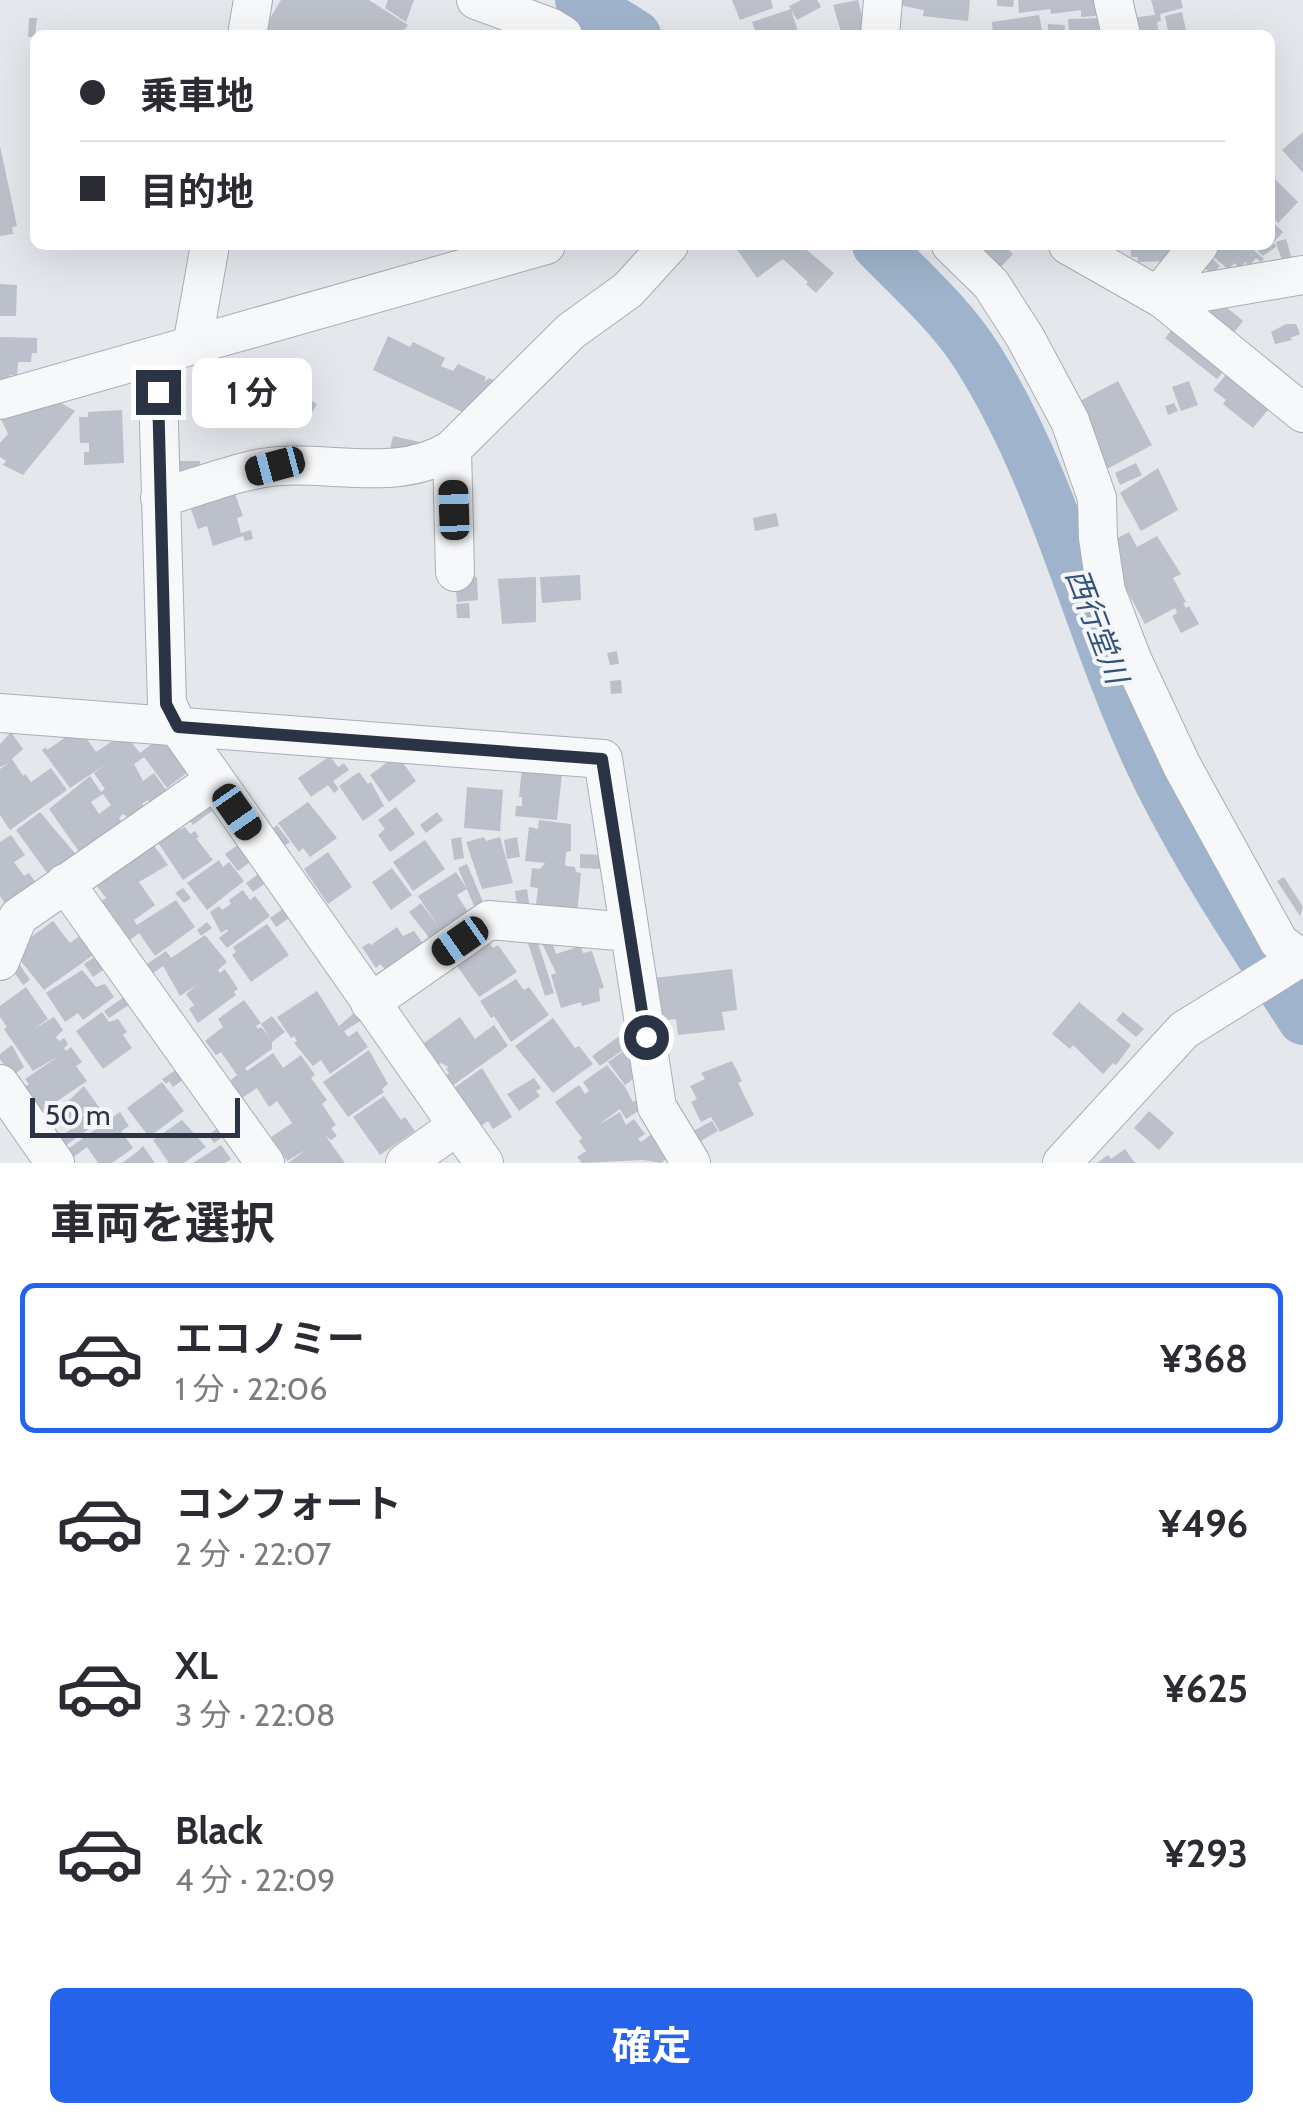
<!DOCTYPE html>
<html lang="ja">
<head>
<meta charset="utf-8">
<style>
	:root { --surface:#fff; --page:#f7f7f7; --text:#2b2b33; --muted:#7c7c81; --line:#e1e1e2; --accent:#2563eb }
	body { margin:0; font-family:Cabin,"Noto Sans JP",sans-serif; background:var(--page); color:var(--text); height:100vh; display:flex; flex-direction:column; font-size:38px; white-space:nowrap }
	* { box-sizing:border-box; margin:0 }
	p { font-size:32px; color:var(--muted) }
	.icon { flex:none; width:55px; height:55px; fill:none; stroke:currentColor; stroke-width:2; stroke-linecap:round; stroke-linejoin:round }
	.map { position:relative; height:1163px; overflow:hidden }
	.details { display:flex; flex-direction:column; background:var(--surface); flex:1 }
	.details>* { flex:none }
	.banner { position:absolute; left:30px; top:30px; width:1245px; height:220px; border-radius:15px; box-shadow:0 10px 40px #0002; display:grid; align-content:center; height:220px; padding:0 50px; background:var(--surface) }
	.scale { position:absolute; left:30px; bottom:25px; width:210px; box-sizing:border-box; padding-left:10px; border:5px solid #2b3445; border-top:0; font-size:28px; line-height:35px; white-space:nowrap; color:#2b3445; -webkit-text-stroke:8px #f4f6f9; paint-order:stroke }
	.end { position:absolute; width:45px; height:45px; margin:-22px; border:12px solid #2b3445; background:#fff; box-shadow:0 0 0 5px #fff }
	.from { border-radius:50% }
	.bubble { position:absolute; height:70px; border-radius:15px; background:var(--surface); box-shadow:0 10px 40px #0002; font-size:32px; font-weight:700; line-height:70px; text-align:center }
	.car { position:absolute; width:30px; height:60px; margin:-30px -15px; border-radius:12px; box-shadow:0 0 8px 2px #0007; background:linear-gradient(#222 24%,#8ab4d8 0 40%,#222 0 76%,#8ab4d8 0 86%,#222 0) }
	.banner b { display:flex; align-items:center; gap:35px; height:95px; font-size:38px }
	.banner b+b { border-top:2px solid var(--line) }
	.banner i { width:25px; height:25px; background:var(--text) }
	ul { padding:0; list-style:none }
	li { display:flex; align-items:center; gap:30px; height:150px; margin:0 20px 15px; padding:0 30px; border:5px solid transparent; border-radius:15px }
	li div { flex:1 }
	li b { display:block; font-size:38px }
	li em { font-style:normal; font-weight:700 }
	li.current { border-color:var(--accent) }
	li>.icon { width:90px; height:90px; stroke-width:1.5 }
	h2 { padding:0 50px; font-size:45px; line-height:120px }
	.cta { display:flex; gap:20px; margin-top:auto; padding:20px 50px }
	.cta a { flex:1; height:115px; border-radius:15px; background:var(--accent); color:#fff; font-size:40px; font-weight:700; line-height:115px; text-align:center }
	.map>svg:first-child { display:block }
	.lines { fill:none; stroke-linecap:round; stroke-linejoin:round }
	.river { stroke:#9fb4cc; stroke-width:50 }
	.building { fill:#bbc0ca; fill-rule:evenodd }
	.minor-casing { stroke:#a9aeb7; stroke-width:40 }
	.minor { stroke:#f7f8fa; stroke-width:38 }
	.route { stroke:#2b3445; stroke-width:12 }
	.labels { text-anchor:middle; dominant-baseline:central; stroke-width:8; stroke-linejoin:round; paint-order:stroke }
	.water-label { font-size:30px; font-style:italic; fill:#34527a; stroke:#f4f6f9 }
</style>
</head>
<body>
<div class="map">
<svg width="1303" height="1163" viewBox="0 0 1303 1163">
	<rect width="100%" height="100%" fill="#e4e7ec"/>
	<g class="lines">
		<path class="river" d="M580 0 636 35
			M877 245C912 281 952 316 978 358 1057 484 1088 632 1151 765 1194 855 1249 937 1303 1020"/>
	</g>
	<path class="building" d="M281 0H369L408 25 400 35H275L264 28Z
		M388 0H414L406 22 385 8Z
		M732 0H771L773 8 740 20Z
		M801 0H817L821 7 797 20 789 6Z
		M858 0 867 35H842L833 5Z
		M894 0H970L968 21 923 16 924 10 894 4Z
		M997 0H1014L1013 7 997 6Z
		M1018 0H1105L1106 15 1081 17V10L1051 14 1050 9 1019 13Z
		M1151 0H1181L1183 8 1160 14 1161 21 1157 22 1159 35H1127L1124 19 1155 15Z
		M791 9 799 35H757L752 22Z
		M1182 12 1187 35H1169L1165 16Z
		M1039 15 1043 35H993L992 22Z
		M29 18H37L35 37H28Z
		M1103 18 1104 35H1069L1068 19Z
		M1048 24 1065 25V35H1048Z
		M1303 132V173L1282 150Z
		M0 146 17 226 12 227 13 234 0 236Z
		M1270 174 1298 202 1278 223 1270 215Z
		M1270 219 1283 232 1273 243 1277 246 1263 256 1252 245H1270Z
		M1286 239 1292 259 1282 261 1276 242Z
		M734 245H801L834 273 816 293 806 284 808 282 783 259 757 278Z
		M964 245H1003L1013 254 994 274Z
		M1131 245H1169L1168 261 1138 262V257H1131Z
		M1217 245H1248L1264 259 1261 262 1256 258 1249 266 1245 262 1240 268 1234 263 1229 270 1209 253Z
		M1208 254 1220 266 1212 274 1199 263Z
		M0 284 17 285 16 316H0Z
		M1219 301 1243 321 1230 338 1205 318Z
		M1286 324H1296L1300 334 1290 338 1292 340 1275 344 1271 332Z
		M1173 328 1225 369 1217 379 1165 338Z
		M388 336 410 347 413 342 445 358 441 366 453 371 458 364 486 377 484 382 489 378 501 384 473 417 373 370Z
		M0 337 37 338V353H32L31 362H18L17 376 10 375V381H0Z
		M1230 370 1272 405 1253 428 1223 404 1226 400 1213 390Z
		M1118 381 1152 445 1107 469 1071 400 1080 401Z
		M1189 381 1198 405 1181 411 1172 387Z
		M305 397 317 404 311 414 300 408Z
		M54 399 75 411 23 475 3 465 6 461 0 457V443L8 434 1 419 30 406 46 408Z
		M1174 403 1178 411 1168 415 1165 406Z
		M122 410 124 463 84 465V452H89V443H80L79 417H88V412Z
		M393 436 420 442 416 460 389 453Z
		M177 461H200V480L177 481Z
		M1136 463 1142 475 1120 485 1115 473Z
		M1158 468 1178 510 1141 531 1120 493Z
		M231 483 243 516 237 518 241 533 251 530 253 539 245 541 243 536 213 546 207 526 198 529 187 498Z
		M776 513 779 526 755 531 753 518Z
		M1129 532 1137 547 1157 536 1181 574 1173 578 1186 602 1183 603 1186 608 1189 606 1199 624 1181 633 1172 616 1177 613 1175 608 1145 624 1111 561 1121 556 1112 541Z
		M580 575 581 600 542 603 540 577Z
		M477 577 478 600 457 602 455 579Z
		M536 577V622L502 624 498 579Z
		M469 603 470 618H457L456 604Z
		M617 651 619 664 610 665 607 653Z
		M621 680 622 693 611 694 610 681Z
		M79 728 96 752 124 733 140 753 161 737H168L192 769 167 788 144 757 134 764 143 781 154 773 169 794 153 806 148 800 142 804 146 810 132 820 123 814 119 818 125 826 80 853 49 809 90 776 101 792 105 789 94 773 108 763 70 788 42 750 46 747 47 750ZM103 794 111 805 99 814 91 802Z
		M11 732 23 749 12 759 23 776 25 774 31 782 51 768 67 790 10 830 0 815V769L9 763 0 767V744Z
		M330 756 338 767 344 763 349 770 333 781 339 789 334 793 328 785 311 797 298 778Z
		M393 758 397 764 401 760 416 781 389 802 370 775Z
		M522 768 562 774 557 820 515 816 516 806H522V797H519Z
		M359 772 368 784 371 782 384 806 363 821 339 786Z
		M467 787 503 790 500 831 464 828Z
		M206 801 212 811 193 825 186 815Z
		M308 802 337 838 310 857 303 848 299 852 278 823Z
		M396 807 415 834 390 852 378 835 385 829 378 820Z
		M40 812 79 858 69 865 66 860 50 877 16 830Z
		M437 812 443 820 426 833 420 825Z
		M539 820 571 824V851L566 852 565 866 575 867 576 872 581 873 577 915 535 912 538 888 530 887 532 868 540 869 545 863 525 861 529 827 538 829Z
		M277 825 290 842 281 848 269 832Z
		M185 827 190 834 195 831 199 837 196 838 213 860 183 880 157 841Z
		M11 835 25 855 14 862 24 876 29 873 38 886 6 905 0 896V842Z
		M461 837 464 858 454 860 451 839Z
		M484 837 486 841 500 837 513 883 482 889 466 842Z
		M517 837 520 857 507 859 504 840Z
		M150 840 168 865 139 882 155 905 134 920 137 925 176 900 195 927 155 956 139 933 130 940 102 901 106 898 97 886 103 882 100 878 115 867 118 871 128 863Z
		M425 840 445 869 413 891 393 862Z
		M242 842 254 859 238 871 225 854Z
		M328 852 352 887 328 904 304 869Z
		M580 854 603 855 602 869 580 868Z
		M219 860 223 867 229 862 244 881 207 910 187 883Z
		M467 864 483 902 474 906 458 868Z
		M392 868 412 895 391 910 372 882Z
		M264 870 270 880 253 892 246 883Z
		M456 872 467 889 457 895 472 918 434 944 409 912 421 903 440 929 418 896Z
		M1284 877 1303 907 1300 916 1277 881Z
		M183 888 191 898 184 903 175 893Z
		M527 889 530 908 518 911 515 891Z
		M243 890 250 900 255 896 270 916 227 948 219 938 228 931 227 929 221 933 210 912 219 906 222 910 231 904 229 900Z
		M288 905 295 914 276 927 270 918Z
		M53 921 70 943 89 929 103 948 44 990 16 955 26 947 23 943Z
		M207 922 212 928 201 936 197 930Z
		M267 924 289 955 251 982 232 955 236 952 233 947Z
		M397 927 403 936 414 931 426 948 389 973 380 964 376 968 362 947 369 943 371 945Z
		M549 934 556 954 577 947H581L583 953 592 951 604 988 599 989 600 1001 582 1006 581 1002 561 1008 551 975 556 973 539 937Z
		M205 935 227 962 218 970 220 973 225 969 238 989 234 992 236 995 198 1023 189 1009 194 1005 186 994 198 984 180 996 163 966 153 973 147 964 166 951 171 958Z
		M536 937 554 993 545 996 527 940Z
		M485 938 493 948 498 945 517 972 479 997 457 966Z
		M103 951 112 964 93 977 84 964Z
		M18 962 30 980 23 985 11 968Z
		M732 969 737 1010 722 1012 725 1030 678 1035 676 1019 659 1021 654 978Z
		M82 970 96 987 105 984 114 997 83 1020 78 1013 65 1022 46 993Z
		M516 979 524 990 529 987 549 1015 511 1042 494 1016 491 1018 480 1001Z
		M26 987 48 1019 32 1030 54 1017 63 1030 56 1037 59 1041 64 1038 68 1044 64 1048 66 1051 71 1047 82 1062 76 1066 87 1081 38 1114 21 1090 29 1084 25 1079 59 1056 33 1071 4 1029 7 1027 0 1017V1006Z
		M317 991 339 1026 360 1008 367 1017 344 1031 348 1037 357 1031 368 1047 330 1074 321 1060 313 1066 294 1043 297 1041 294 1036 291 1038 277 1017Z
		M127 995 132 1003 109 1018 104 1011Z
		M244 1000 261 1023 256 1026 258 1029 261 1027 269 1036 261 1024 272 1016 285 1032 272 1042V1049L245 1068 247 1071 273 1053 283 1068 301 1055 315 1075 311 1078 327 1100 322 1104 336 1125 331 1128 337 1136 331 1140 325 1135 345 1163H288L307 1149 287 1161 271 1137 292 1123 277 1101 269 1107 257 1088 242 1098 230 1081 237 1075 221 1052 216 1055 205 1041 223 1027 218 1019Z
		M1079 1002 1131 1045 1116 1065 1113 1063 1103 1074 1073 1045 1070 1049 1052 1034Z
		M102 1012 109 1022 118 1019 127 1032 123 1035 132 1048 103 1069 76 1031Z
		M1123 1012 1144 1029 1136 1037 1116 1020Z
		M460 1017 475 1039 494 1025 508 1046 452 1086 445 1076 449 1073 446 1069 449 1067 441 1063 435 1067 420 1046Z
		M553 1018 575 1048 579 1046 593 1064 553 1093 515 1046Z
		M622 1034 630 1045 600 1066 592 1056Z
		M12 1045 24 1067 12 1076 0 1059V1054Z
		M369 1050 388 1084 382 1089 384 1092 348 1117 323 1082Z
		M625 1050 635 1065 631 1068 637 1076 625 1085 608 1062Z
		M732 1061 742 1081 738 1083 754 1115 720 1132 711 1117 701 1122 691 1102 697 1099 690 1086 705 1079 701 1073Z
		M185 1064 191 1074 173 1087 169 1081 166 1084 162 1079Z
		M607 1065 625 1087 633 1102 637 1099 643 1108 626 1119 620 1109 597 1126 620 1112 626 1125 634 1119 645 1134 638 1139 641 1142 656 1131 668 1158 661 1163 643 1160 582 1163 577 1157 586 1151 579 1141 582 1138 555 1102 579 1085 585 1094 589 1091 583 1082Z
		M482 1068 512 1117 493 1129 488 1121 481 1126 454 1088Z
		M534 1078 541 1088 536 1091 540 1096 519 1111 507 1094Z
		M162 1082 184 1111 149 1137 127 1108Z
		M84 1086 106 1117 62 1148 56 1139 73 1128 60 1109Z
		M384 1096 401 1120 405 1117 415 1131 380 1155 353 1117Z
		M1149 1111 1174 1133 1159 1150 1134 1128Z
		M120 1112 129 1126 121 1131 133 1148 112 1163H98L87 1147 71 1159 65 1151Z
		M182 1120 206 1147 184 1163H169L153 1140Z
		M712 1121 718 1131 699 1142 693 1131Z
		M225 1123 231 1131 214 1143 208 1135Z
		M221 1145 231 1159 225 1163H193Z
		M143 1146 155 1163H122L137 1152Z
		M1125 1149 1135 1163H1097L1108 1155 1111 1159Z"/>
	<g class="lines">
		<g class="minor-casing">
			<path id="minor" d="M476 0 550 27 563 35
				M1113 0 1121 35
				M247 35 253 0
				M880 35 883 0
				M951 245 991 284 1025 337 1070 421 1097 498 1098 538 1106 591 1132 659 1182 766 1279 942 1300 958
				M1068 245 1163 299 1303 413
				M1158 296 1199 245
				M1163 299 1303 275
				M192 346 210 245
				M157 356 167 704 178 727 484 1163
				M0 400 546 245
				M452 449 455 572
				M160 498C195 488 245 468 279 466 336 462 402 482 452 449L571 331 628 290 669 245
				M0 713 603 759 657 1107 691 1163
				M65 883 265 1163
				M0 961 18 917 215 780
				M370 1003 489 920 629 932
				M0 1084 55 1163
				M405 1163 457 1126
				M1062 1163 1184 1030 1303 956"/>
		</g>
		<use href="#minor" class="minor"/>
	</g>
	<g class="lines">
		<path class="route" d="M158 392 166 704 178 727 602 759 646 1037"/>
	</g>
	<g class="labels">
		<g class="water-label">
			<text transform="translate(1097 626) rotate(69)">西行堂川</text>
		</g>
	</g>
</svg>
<div class="scale">50 m</div>
<i class="end from" style="left:646px;top:1037px"></i>
<i class="end" style="left:158px;top:392px"></i>
<div class="bubble" style="left:192px;top:358px;width:120px">1 分</div>
<i class="car" style="left:275px;top:466px;rotate:255deg"></i>
<i class="car" style="left:454px;top:510px;rotate:358deg"></i>
<i class="car" style="left:237px;top:812px;rotate:145deg"></i>
<i class="car" style="left:460px;top:941px;rotate:235deg"></i>
<div class="banner">
<b><i class="from"></i>乗車地</b>
<b><i></i>目的地</b>
</div>
</div>
<section class="details">
<h2>車両を選択</h2>
<ul>
<li class="current"><svg class="icon" aria-label="car" viewBox="0 0 24 24"><path d="M5 17H2v-5l4-1 3-4h7l3 4 3 1v5h-3M9 17h6M6 11h13"/><circle cx="7" cy="17" r="2"/><circle cx="17" cy="17" r="2"/></svg><div><b>エコノミー</b><p>1 分 · 22:06</p></div><em>¥368</em></li>
<li><svg class="icon" aria-label="car" viewBox="0 0 24 24"><path d="M5 17H2v-5l4-1 3-4h7l3 4 3 1v5h-3M9 17h6M6 11h13"/><circle cx="7" cy="17" r="2"/><circle cx="17" cy="17" r="2"/></svg><div><b>コンフォート</b><p>2 分 · 22:07</p></div><em>¥496</em></li>
<li><svg class="icon" aria-label="car" viewBox="0 0 24 24"><path d="M5 17H2v-5l4-1 3-4h7l3 4 3 1v5h-3M9 17h6M6 11h13"/><circle cx="7" cy="17" r="2"/><circle cx="17" cy="17" r="2"/></svg><div><b>XL</b><p>3 分 · 22:08</p></div><em>¥625</em></li>
<li><svg class="icon" aria-label="car" viewBox="0 0 24 24"><path d="M5 17H2v-5l4-1 3-4h7l3 4 3 1v5h-3M9 17h6M6 11h13"/><circle cx="7" cy="17" r="2"/><circle cx="17" cy="17" r="2"/></svg><div><b>Black</b><p>4 分 · 22:09</p></div><em>¥293</em></li>
</ul>
<div class="cta"><a>確定</a></div>
</section>
</body>
</html>
